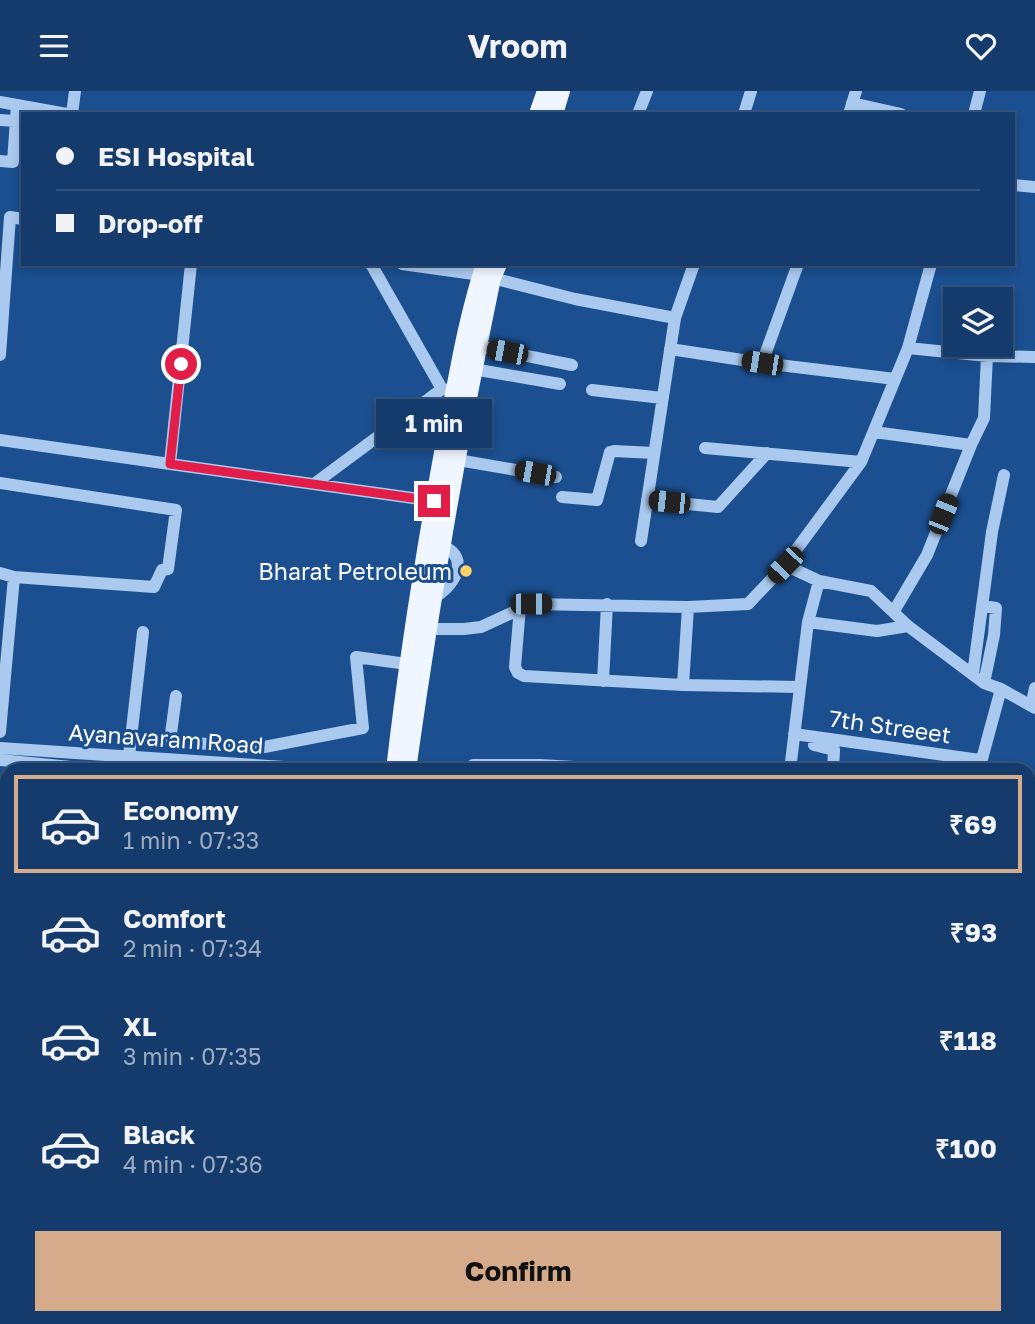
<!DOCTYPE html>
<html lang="en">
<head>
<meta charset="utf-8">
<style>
	:root { --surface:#143b6b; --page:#1d4271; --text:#f1f3f6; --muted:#9dadc1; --line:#33557e; --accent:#d6ab8b }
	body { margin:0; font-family:"Golos Text",sans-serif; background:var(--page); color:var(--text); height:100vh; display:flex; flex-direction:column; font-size:26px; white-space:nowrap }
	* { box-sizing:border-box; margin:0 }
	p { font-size:23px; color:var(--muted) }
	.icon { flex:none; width:38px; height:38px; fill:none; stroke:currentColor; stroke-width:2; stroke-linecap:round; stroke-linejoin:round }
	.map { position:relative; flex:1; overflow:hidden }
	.sheet { position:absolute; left:0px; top:672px; width:1036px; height:562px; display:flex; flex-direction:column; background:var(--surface); border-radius:21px 21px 0 0; box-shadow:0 4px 10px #0003,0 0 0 2px var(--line) }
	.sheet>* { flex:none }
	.top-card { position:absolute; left:21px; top:21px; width:994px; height:154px; border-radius:0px; box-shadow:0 4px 10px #0003,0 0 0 2px var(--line); display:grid; align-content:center; height:154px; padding:0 35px; background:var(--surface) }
	.controls { position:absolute; left:943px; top:196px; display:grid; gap:14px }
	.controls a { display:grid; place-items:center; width:70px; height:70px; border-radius:0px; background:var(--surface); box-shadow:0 4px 10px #0003,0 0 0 2px var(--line); font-size:35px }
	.end { position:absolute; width:32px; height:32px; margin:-16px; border:9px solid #e11d48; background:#fff; box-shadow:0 0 0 4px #fff }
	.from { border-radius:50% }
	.bubble { position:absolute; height:49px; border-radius:0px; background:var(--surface); box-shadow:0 4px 10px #0003,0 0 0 2px var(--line); font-size:23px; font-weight:700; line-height:49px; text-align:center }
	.car { position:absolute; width:21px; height:42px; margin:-21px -10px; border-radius:9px; box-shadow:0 0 5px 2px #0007; background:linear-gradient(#222 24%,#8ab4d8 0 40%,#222 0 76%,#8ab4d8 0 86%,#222 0) }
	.top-card b { display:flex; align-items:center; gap:24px; height:66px; font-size:26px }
	.top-card b+b { border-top:2px solid var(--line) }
	.top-card i { width:18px; height:18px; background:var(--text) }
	ul { padding:12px 0 0; list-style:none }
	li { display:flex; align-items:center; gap:21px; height:98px; margin:0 14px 10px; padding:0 21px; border:4px solid transparent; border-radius:0px }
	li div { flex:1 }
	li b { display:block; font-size:26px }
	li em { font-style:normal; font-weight:700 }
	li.active { border-color:var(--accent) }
	li>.icon { width:63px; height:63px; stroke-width:1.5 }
	.primary-button { display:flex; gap:14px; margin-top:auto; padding:14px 35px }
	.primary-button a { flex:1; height:80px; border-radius:0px; background:var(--accent); color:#111; font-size:28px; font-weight:700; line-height:80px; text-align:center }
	header { display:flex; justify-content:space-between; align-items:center; height:91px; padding:0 35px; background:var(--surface); font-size:32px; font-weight:700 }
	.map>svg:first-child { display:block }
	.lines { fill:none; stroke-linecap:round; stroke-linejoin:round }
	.minor { stroke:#a9c9ee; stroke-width:12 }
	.major { stroke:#f0f6ff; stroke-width:18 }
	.route { stroke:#e11d48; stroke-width:9 }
	.poi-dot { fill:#ffd166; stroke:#1b4f8f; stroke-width:2.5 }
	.labels { text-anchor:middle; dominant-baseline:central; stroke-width:6; stroke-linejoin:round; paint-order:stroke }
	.poi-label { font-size:23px; fill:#fff; stroke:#1b4f8f; text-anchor:end }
	.street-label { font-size:23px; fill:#fff; stroke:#1b4f8f }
</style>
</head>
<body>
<header><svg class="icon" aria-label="menu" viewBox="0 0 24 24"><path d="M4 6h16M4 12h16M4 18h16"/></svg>Vroom<svg class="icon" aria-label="heart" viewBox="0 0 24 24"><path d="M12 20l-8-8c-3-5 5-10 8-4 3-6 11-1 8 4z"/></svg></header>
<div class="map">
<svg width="1035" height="1233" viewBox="0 0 1035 1233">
	<rect width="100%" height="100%" fill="#1b4f8f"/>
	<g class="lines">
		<path class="minor" d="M0 11 67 23
			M852 12 901 23
			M72 23 75 0
			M638 23 647 0
			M744 23 751 0
			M849 23 856 0
			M974 23 980 0
			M0 29 15 30
			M0 70 13 71 17 14
			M1013 94 1035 96
			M191 173 170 373 434 410
			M371 173 442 298 463 300
			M402 173 481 184
			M492 187 575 208 675 227
			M478 255 572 274
			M908 257 987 265 1035 266
			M670 258 762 272 895 288
			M0 264 10 126 23 128
			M762 272 798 173
			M473 278 560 293
			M592 299 662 307
			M874 341 971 354
			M0 349 170 373
			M705 357 861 371
			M458 369 556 386
			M0 392 176 419 168 478 162 479 154 496 14 486
			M314 393 442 298
			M562 406 597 409 610 361 614 360 654 362
			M647 409 718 416 767 362
			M641 450 675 227 694 173
			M785 474 819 490 871 500 908 535 984 592 1001 598 1035 617
			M0 482 14 486 0 641
			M433 507C453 497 472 467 443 455
			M983 515 996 517 994 544 984 592
			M520 516 515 576 518 582 524 585 683 594 799 596
			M894 520 927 464 971 354 984 327 987 265
			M808 531 877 540 908 535
			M427 538H464L481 536 531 513 688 516 748 513 785 474 861 371 908 257 931 173
			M973 583 992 441 1004 384
			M603 590 607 513
			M683 594 688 516
			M176 605 170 650 259 657 363 637 356 566 407 573
			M1031 615 1035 597
			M794 643 980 669
			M814 654 834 659 833 679
			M0 657 330 679
			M129 665 143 541
			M0 669 102 679
			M473 674H540L626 679
			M790 679 808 531 819 490
			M979 679 1001 598
			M1029 908 1035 909
			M0 1046 7 1047
			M1029 1068 1035 1058
			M1029 1207 1035 1203
			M573 1227 577 1233
			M688 1227V1233
			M995 1227 1012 1233
			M357 1233V1227
			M800 1233V1227
			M941 1233 943 1227
			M962 1233 965 1227"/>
		<path class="major" d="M538 23 546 0
			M554 23 561 0
			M395 679C408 565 426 453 447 340 458 284 467 227 485 173
			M407 679C430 514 458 350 492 187L498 173
			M416 1227 421 1233
			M431 1227 435 1233"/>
	</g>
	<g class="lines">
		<path class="route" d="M181 273 170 373 434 410"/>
	</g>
	<circle class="poi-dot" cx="466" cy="480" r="7"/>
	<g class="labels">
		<g class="poi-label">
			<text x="452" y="480">Bharat Petroleum</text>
		</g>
		<g class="street-label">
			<text transform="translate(890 635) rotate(8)">7th Streeet</text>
			<text transform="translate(166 647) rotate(4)">Ayanavaram Road</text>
		</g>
	</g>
</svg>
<div class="controls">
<a><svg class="icon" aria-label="layers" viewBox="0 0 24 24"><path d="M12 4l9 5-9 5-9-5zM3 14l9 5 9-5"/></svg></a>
</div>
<i class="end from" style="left:181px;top:273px"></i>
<i class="end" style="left:434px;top:410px"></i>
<div class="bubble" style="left:376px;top:308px;width:116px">1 min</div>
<i class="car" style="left:507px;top:261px;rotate:281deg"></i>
<i class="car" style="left:762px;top:272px;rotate:279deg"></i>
<i class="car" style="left:535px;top:382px;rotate:280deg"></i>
<i class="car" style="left:669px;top:411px;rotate:276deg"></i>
<i class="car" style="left:943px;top:423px;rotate:22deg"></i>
<i class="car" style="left:785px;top:474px;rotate:224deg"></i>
<i class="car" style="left:531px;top:513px;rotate:90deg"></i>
<div class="top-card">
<b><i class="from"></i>ESI Hospital</b>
<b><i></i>Drop-off</b>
</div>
<section class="sheet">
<ul>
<li class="active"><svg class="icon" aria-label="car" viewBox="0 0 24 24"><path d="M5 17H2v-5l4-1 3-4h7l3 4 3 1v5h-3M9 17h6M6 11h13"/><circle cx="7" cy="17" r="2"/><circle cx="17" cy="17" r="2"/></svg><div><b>Economy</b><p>1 min · 07:33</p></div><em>₹69</em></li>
<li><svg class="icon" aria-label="car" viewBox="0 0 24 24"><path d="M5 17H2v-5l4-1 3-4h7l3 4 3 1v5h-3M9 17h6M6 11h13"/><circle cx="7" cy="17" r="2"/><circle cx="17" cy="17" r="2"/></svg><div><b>Comfort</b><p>2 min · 07:34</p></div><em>₹93</em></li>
<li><svg class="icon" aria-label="car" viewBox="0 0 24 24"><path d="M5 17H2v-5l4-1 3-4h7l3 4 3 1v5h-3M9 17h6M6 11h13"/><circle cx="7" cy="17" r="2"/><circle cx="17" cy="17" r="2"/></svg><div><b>XL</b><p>3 min · 07:35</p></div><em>₹118</em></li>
<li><svg class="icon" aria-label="car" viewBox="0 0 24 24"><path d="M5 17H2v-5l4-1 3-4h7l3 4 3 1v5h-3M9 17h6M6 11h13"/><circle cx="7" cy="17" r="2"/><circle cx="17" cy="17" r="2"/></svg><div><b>Black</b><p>4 min · 07:36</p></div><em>₹100</em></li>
</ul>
<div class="primary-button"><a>Confirm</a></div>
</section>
</div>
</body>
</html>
